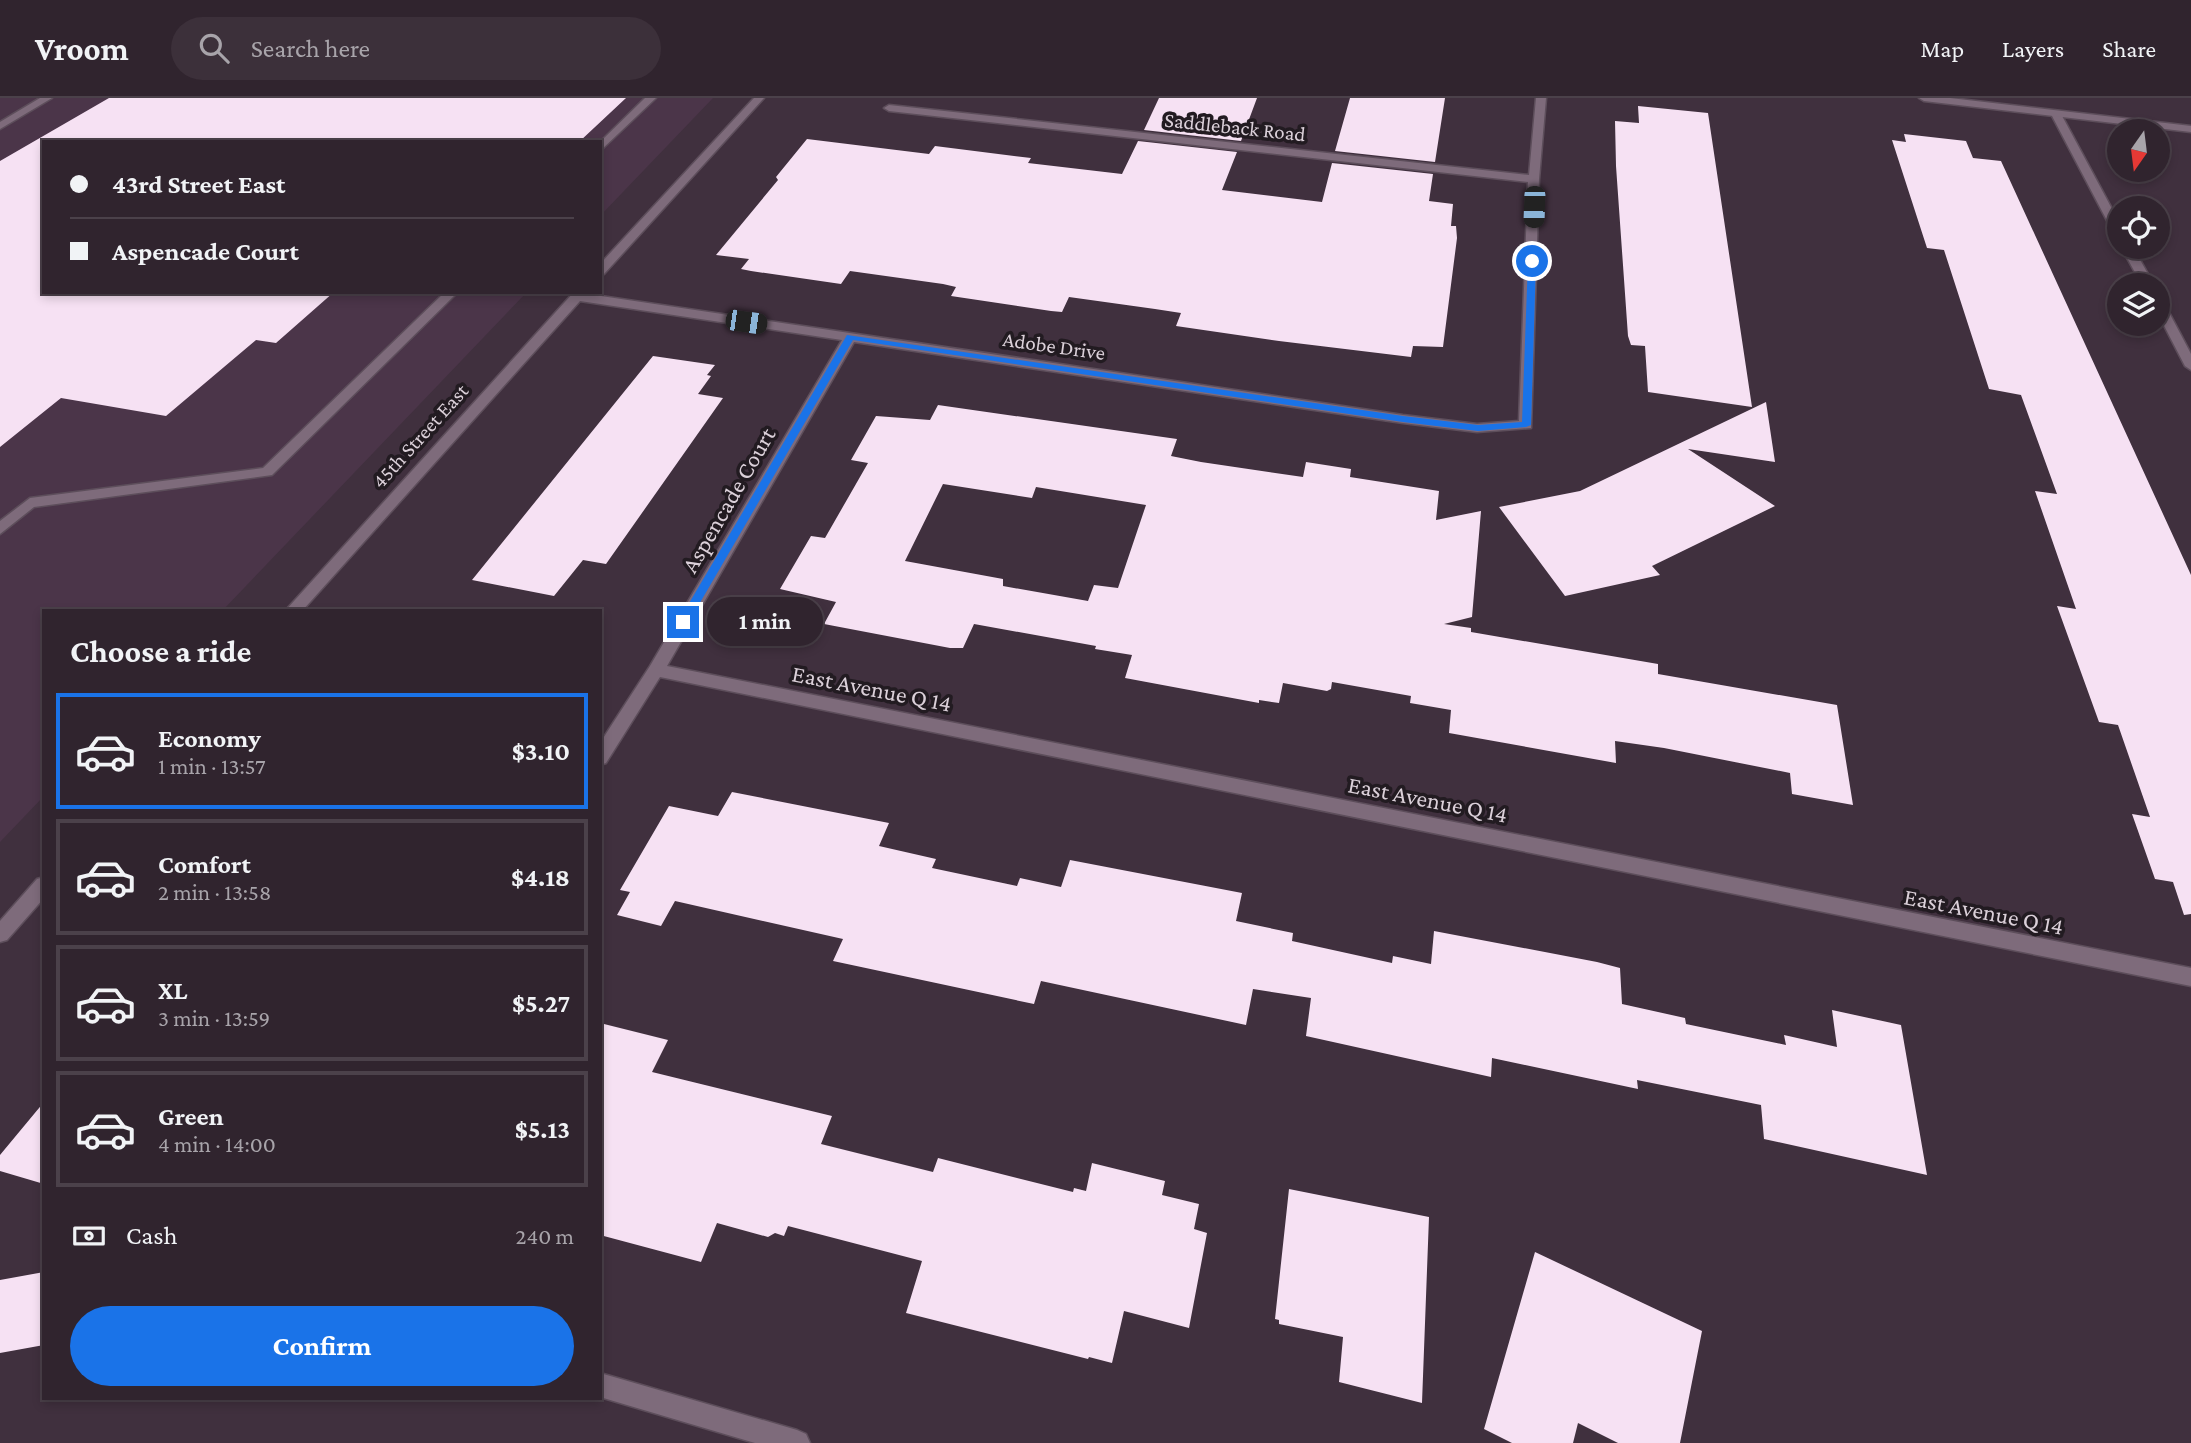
<!DOCTYPE html>
<html lang="en">
<head>
<meta charset="utf-8">
<style>
	:root { --surface:#30242e; --page:#3c303a; --text:#f1f3f6; --muted:#a8a4aa; --line:#4b414a; --accent:#1a73e8 }
	body { margin:0; font-family:"Crimson Pro",serif; background:var(--page); color:var(--text); height:100vh; display:flex; flex-direction:column; font-size:26px; white-space:nowrap }
	* { box-sizing:border-box; margin:0 }
	p { font-size:23px; color:var(--muted) }
	.icon { flex:none; width:38px; height:38px; fill:none; stroke:currentColor; stroke-width:2; stroke-linecap:round; stroke-linejoin:round }
	.map { position:relative; flex:1; overflow:hidden }
	.side { position:absolute; left:42px; top:511px; width:560px; height:791px; display:flex; flex-direction:column; background:var(--surface); border-radius:0px; box-shadow:0 4px 10px #0003,0 0 0 2px var(--line) }
	.side>* { flex:none }
	.guide { position:absolute; left:42px; top:42px; width:560px; height:154px; border-radius:0px; box-shadow:0 4px 10px #0003,0 0 0 2px var(--line); display:grid; align-content:center; height:154px; padding:0 28px; background:var(--surface) }
	.needle { width:46px; rotate:194deg }
	.tools { position:absolute; left:2107px; top:21px; display:grid; gap:14px }
	.tools a { display:grid; place-items:center; width:63px; height:63px; border-radius:50%; background:var(--surface); box-shadow:0 4px 10px #0003,0 0 0 2px var(--line); font-size:35px }
	.end { position:absolute; width:32px; height:32px; margin:-16px; border:9px solid #1a73e8; background:#fff; box-shadow:0 0 0 4px #fff }
	.from { border-radius:50% }
	.bubble { position:absolute; height:49px; border-radius:24px; background:var(--surface); box-shadow:0 4px 10px #0003,0 0 0 2px var(--line); font-size:23px; font-weight:700; line-height:49px; text-align:center }
	.car { position:absolute; width:21px; height:42px; margin:-21px -10px; border-radius:9px; box-shadow:0 0 5px 2px #0007; background:linear-gradient(#222 24%,#8ab4d8 0 40%,#222 0 76%,#8ab4d8 0 86%,#222 0) }
	.guide b { display:flex; align-items:center; gap:24px; height:66px; font-size:26px }
	.guide b+b { border-top:2px solid var(--line) }
	.guide i { width:18px; height:18px; background:var(--text) }
	ul { padding:0; list-style:none }
	li { display:flex; align-items:center; gap:21px; height:116px; margin:0 14px 10px; padding:0 14px; border:4px solid var(--line); border-radius:0px }
	li div { flex:1 }
	li b { display:block; font-size:26px }
	li em { font-style:normal; font-weight:700 }
	li.current { border-color:var(--accent) }
	li>.icon { width:63px; height:63px; stroke-width:1.5 }
	h2 { padding:0 28px; font-size:32px; line-height:84px }
	.pay { display:flex; align-items:center; gap:18px; height:77px; padding:0 28px; font-size:26px }
	.pay p { margin-inline-start:auto }
	.primary-button { display:flex; gap:14px; margin-top:auto; padding:14px 28px }
	.primary-button a { flex:1; height:80px; border-radius:42px; background:var(--accent); color:#fff; font-size:28px; font-weight:700; line-height:80px; text-align:center }
	header { display:flex; align-items:center; gap:42px; box-sizing:border-box; height:98px; padding:0 35px; background:var(--surface); border-bottom:2px solid var(--line) }
	header strong { font-size:33px }
	nav { display:flex; gap:38px; margin-inline-start:auto; font-size:24px }
	.search { width:490px; height:63px; background:var(--page); display:flex; align-items:center; gap:18px; box-sizing:border-box; padding:0 24px; border-radius:38px; color:var(--muted); font-size:26px }
	.map>svg:first-child { display:block }
	.built { fill:#4b3549 }
	.building { fill:#f6e1f3; fill-rule:evenodd }
	.lines { fill:none; stroke-linecap:round; stroke-linejoin:round }
	.lane-casing { stroke:#5d4e5b; stroke-width:3 }
	.street-casing { stroke:#5d4e5b; stroke-width:3 }
	.secondary-casing { stroke:#5d4e5b; stroke-width:3 }
	.lane { fill:#7e6b7b; fill-rule:evenodd }
	.street { fill:#7e6b7b; fill-rule:evenodd }
	.secondary { fill:#7e6b7b; fill-rule:evenodd }
	.route { fill:#1a73e8 }
	.labels { text-anchor:middle; dominant-baseline:central; stroke-width:7; stroke-linejoin:round; paint-order:stroke }
	.far-street-label { font-size:21px; fill:#dbd0d9; stroke:#221b21 }
	.street-label { font-size:24px; fill:#dbd0d9; stroke:#221b21 }
</style>
</head>
<body>
<header>
<strong>Vroom</strong>
<div class="search"><svg class="icon" aria-label="search" viewBox="0 0 24 24"><circle cx="10" cy="10" r="6"/><path d="M15 15l6 6"/></svg>Search here</div>
<nav><a>Map</a><a>Layers</a><a>Share</a></nav>
</header>
<div class="map">
<svg width="2191" height="1345" viewBox="0 0 2191 1345">
	<rect width="100%" height="100%" fill="#40303e"/>
	<path class="built" d="M0 0H713L600 118V44H44V194H527L222 513H44V698L0 744Z"/>
	<path class="building" d="M109 0H626L579 44H44V194H334L276 245 256 242 166 318 61 300 0 349V63Z
		M1159 0H1257L1241 43 1144 32Z
		M1350 0H1445L1435 64 1335 53Z
		M1638 8 1708 15 1752 309 1648 294 1645 248 1631 247 1628 238 1616 68 1615 23 1639 25Z
		M1904 36 1966 43 1973 60 2001 63 2191 477V816L2184 817 2173 784 2155 781 2132 716 2150 719 2118 627 2099 624 2057 508 2076 511 2035 393 2057 396 2021 297 1989 291 1944 152 1927 150 1892 42 1906 44Z
		M807 41 929 56 935 48 1031 60 1028 65 1122 76 1138 43 1237 54 1222 92 1322 104 1332 65 1433 76 1429 103 1453 106 1451 128H1456L1457 140 1443 249 1413 248 1411 259 1279 243 1176 228 1181 215 1155 211 1069 199 1062 214 1051 213 951 198 956 189 943 186 850 173 841 186 751 173 741 171 749 161 716 157 778 82 776 79Z
		M653 258 715 267 707 277 711 278 698 296 723 300 606 466 583 462 554 498 472 482Z
		M1766 304 1775 364 1688 351 1775 408 1652 468 1660 477 1565 498 1499 409 1580 393Z
		M938 307 1177 341 1171 358 1201 364 1303 379 1306 364 1351 371 1350 379 1439 393 1436 422 1481 413 1472 519 1444 526 1471 530V534L1658 566V576L1837 607 1853 707 1792 696 1790 675 1664 650 1615 643 1616 665 1449 635 1451 612 1410 605 1411 598 1332 584 1331 591 1327 593 1283 585 1279 605 1259 602V605L1125 580 1132 557 1095 551 1096 548 974 526 963 550H950L824 526 836 504 780 491 811 438 825 440 868 365 851 362 876 318 930 322ZM943 386 1032 400 1036 389 1146 407 1118 490 1094 487 1088 503 1003 488V481L905 463Z
		M732 694 889 725 879 748 936 761 932 770 1017 788 1020 780 1061 789 1070 762 1242 795 1236 823 1293 835 1292 843 1392 865 1393 858 1431 866 1434 833 1597 864 1620 870 1622 906 1685 920 1686 926 1786 947 1784 937 1837 949 1832 912 1901 927 1927 1077 1764 1041 1761 1007 1637 982 1638 991 1492 960 1491 979 1306 938 1311 900 1253 891 1246 927 1041 883 1034 906 833 863 843 841 675 803 661 828 617 817 630 794 620 792 669 708 718 718Z
		M600 925 668 942 652 974 832 1018 821 1046 933 1074 938 1060 1073 1094 1074 1090 1086 1093 1092 1065 1165 1083 1162 1097 1199 1106 1194 1131 1207 1135 1189 1230 1124 1213 1112 1265 1089 1259 1088 1261 906 1215 922 1163 788 1128 784 1138 775 1135 768 1139 717 1125 701 1164 600 1137Z
		M44 1004V1086L0 1073V1057Z
		M1289 1091 1429 1119 1422 1305 1339 1284 1343 1239 1279 1226V1222L1275 1221Z
		M1535 1154 1702 1233 1680 1345H1618L1578 1325 1573 1345H1512L1484 1331Z
		M44 1174V1247L0 1255V1182Z"/>
	<g class="lines">
		<g class="lane-casing">
			<path id="lane" d="M40 0H52L0 31V24Z
				M645 0H656L600 53V44Z
				M445 194H458L272 377 34 409 0 436V423L30 400 263 370Z"/>
		</g>
		<g class="street-casing">
			<path id="street" d="M754 0H764L604 176 600 177V166Z
				M1536 0H1546L1539 81 1531 330 1477 334 1403 325 854 244 667 568 2191 870V888L660 579 606 665 600 667V645L650 568 842 242 580 203 302 513H285L574 194 1403 317 1477 326 1519 323 1528 84 889 13 884 10 889 7 1529 77Z
				M2056 13 2061 16 2119 124V137L2113 134 2051 16Z
				M2121 149H2133L2154 187H2142Z
				M2158 201 2164 205 2191 256V272L2185 268 2158 216Z
				M44 779V800L7 842 0 844V823L37 781Z
				M600 1275 797 1332 806 1336 810 1345H755L600 1299Z"/>
		</g>
		<g class="secondary-casing">
			<path id="secondary" d="M1919 0H1950L2191 28V34L1924 3Z"/>
		</g>
		<use href="#lane" class="lane"/>
		<use href="#street" class="street"/>
		<use href="#secondary" class="secondary"/>
	</g>
	<path class="route" d="M1532 161 1536 163 1531 327 1526 329 1478 333 1403 324 853 242 687 527 678 524 847 237 1403 318 1478 327 1522 324 1528 163Z"/>
	<g class="labels">
		<g class="far-street-label">
			<text transform="translate(1235 29) rotate(6)">Saddleback Road</text>
			<text transform="translate(1054 248) rotate(8)">Adobe Drive</text>
			<text transform="translate(420 338) rotate(-48)">45th Street East</text>
		</g>
		<g class="street-label">
			<text transform="translate(728 402) rotate(-60)">Aspencade Court</text>
			<text transform="translate(872 590) rotate(11)">East Avenue Q 14</text>
			<text transform="translate(1428 701) rotate(11)">East Avenue Q 14</text>
			<text transform="translate(1984 813) rotate(11)">East Avenue Q 14</text>
		</g>
	</g>
</svg>
<div class="tools">
<a><svg class="needle" viewBox="-14 -14 28 28"><path d="M0-13l5 13h-10z" fill="#e53935"/><path d="M0 13l5-13h-10z" fill="#a8a4aa"/></svg></a>
<a><svg class="icon" aria-label="locate" viewBox="0 0 24 24"><circle cx="12" cy="12" r="6"/><path d="M12 2v4M12 18v4M2 12h4M18 12h4"/></svg></a>
<a><svg class="icon" aria-label="layers" viewBox="0 0 24 24"><path d="M12 4l9 5-9 5-9-5zM3 14l9 5 9-5"/></svg></a>
</div>
<i class="end from" style="left:1532px;top:163px"></i>
<i class="end" style="left:683px;top:524px"></i>
<div class="bubble" style="left:707px;top:499px;width:116px">1 min</div>
<i class="car" style="left:1534px;top:109px;rotate:182deg"></i>
<i class="car" style="left:746px;top:224px;rotate:98deg"></i>
<div class="guide">
<b><i class="from"></i>43rd Street East</b>
<b><i></i>Aspencade Court</b>
</div>
<section class="side">
<h2>Choose a ride</h2>
<ul>
<li class="current"><svg class="icon" aria-label="car" viewBox="0 0 24 24"><path d="M5 17H2v-5l4-1 3-4h7l3 4 3 1v5h-3M9 17h6M6 11h13"/><circle cx="7" cy="17" r="2"/><circle cx="17" cy="17" r="2"/></svg><div><b>Economy</b><p>1 min · 13:57</p></div><em>$3.10</em></li>
<li><svg class="icon" aria-label="car" viewBox="0 0 24 24"><path d="M5 17H2v-5l4-1 3-4h7l3 4 3 1v5h-3M9 17h6M6 11h13"/><circle cx="7" cy="17" r="2"/><circle cx="17" cy="17" r="2"/></svg><div><b>Comfort</b><p>2 min · 13:58</p></div><em>$4.18</em></li>
<li><svg class="icon" aria-label="car" viewBox="0 0 24 24"><path d="M5 17H2v-5l4-1 3-4h7l3 4 3 1v5h-3M9 17h6M6 11h13"/><circle cx="7" cy="17" r="2"/><circle cx="17" cy="17" r="2"/></svg><div><b>XL</b><p>3 min · 13:59</p></div><em>$5.27</em></li>
<li><svg class="icon" aria-label="car" viewBox="0 0 24 24"><path d="M5 17H2v-5l4-1 3-4h7l3 4 3 1v5h-3M9 17h6M6 11h13"/><circle cx="7" cy="17" r="2"/><circle cx="17" cy="17" r="2"/></svg><div><b>Green</b><p>4 min · 14:00</p></div><em>$5.13</em></li>
</ul>
<div class="pay"><svg class="icon" aria-label="cash" viewBox="0 0 24 24"><path d="M3 7h18v10H3z"/><circle cx="12" cy="12" r="2"/></svg>Cash<p>240 m</p></div>
<div class="primary-button"><a>Confirm</a></div>
</section>
</div>
</body>
</html>
